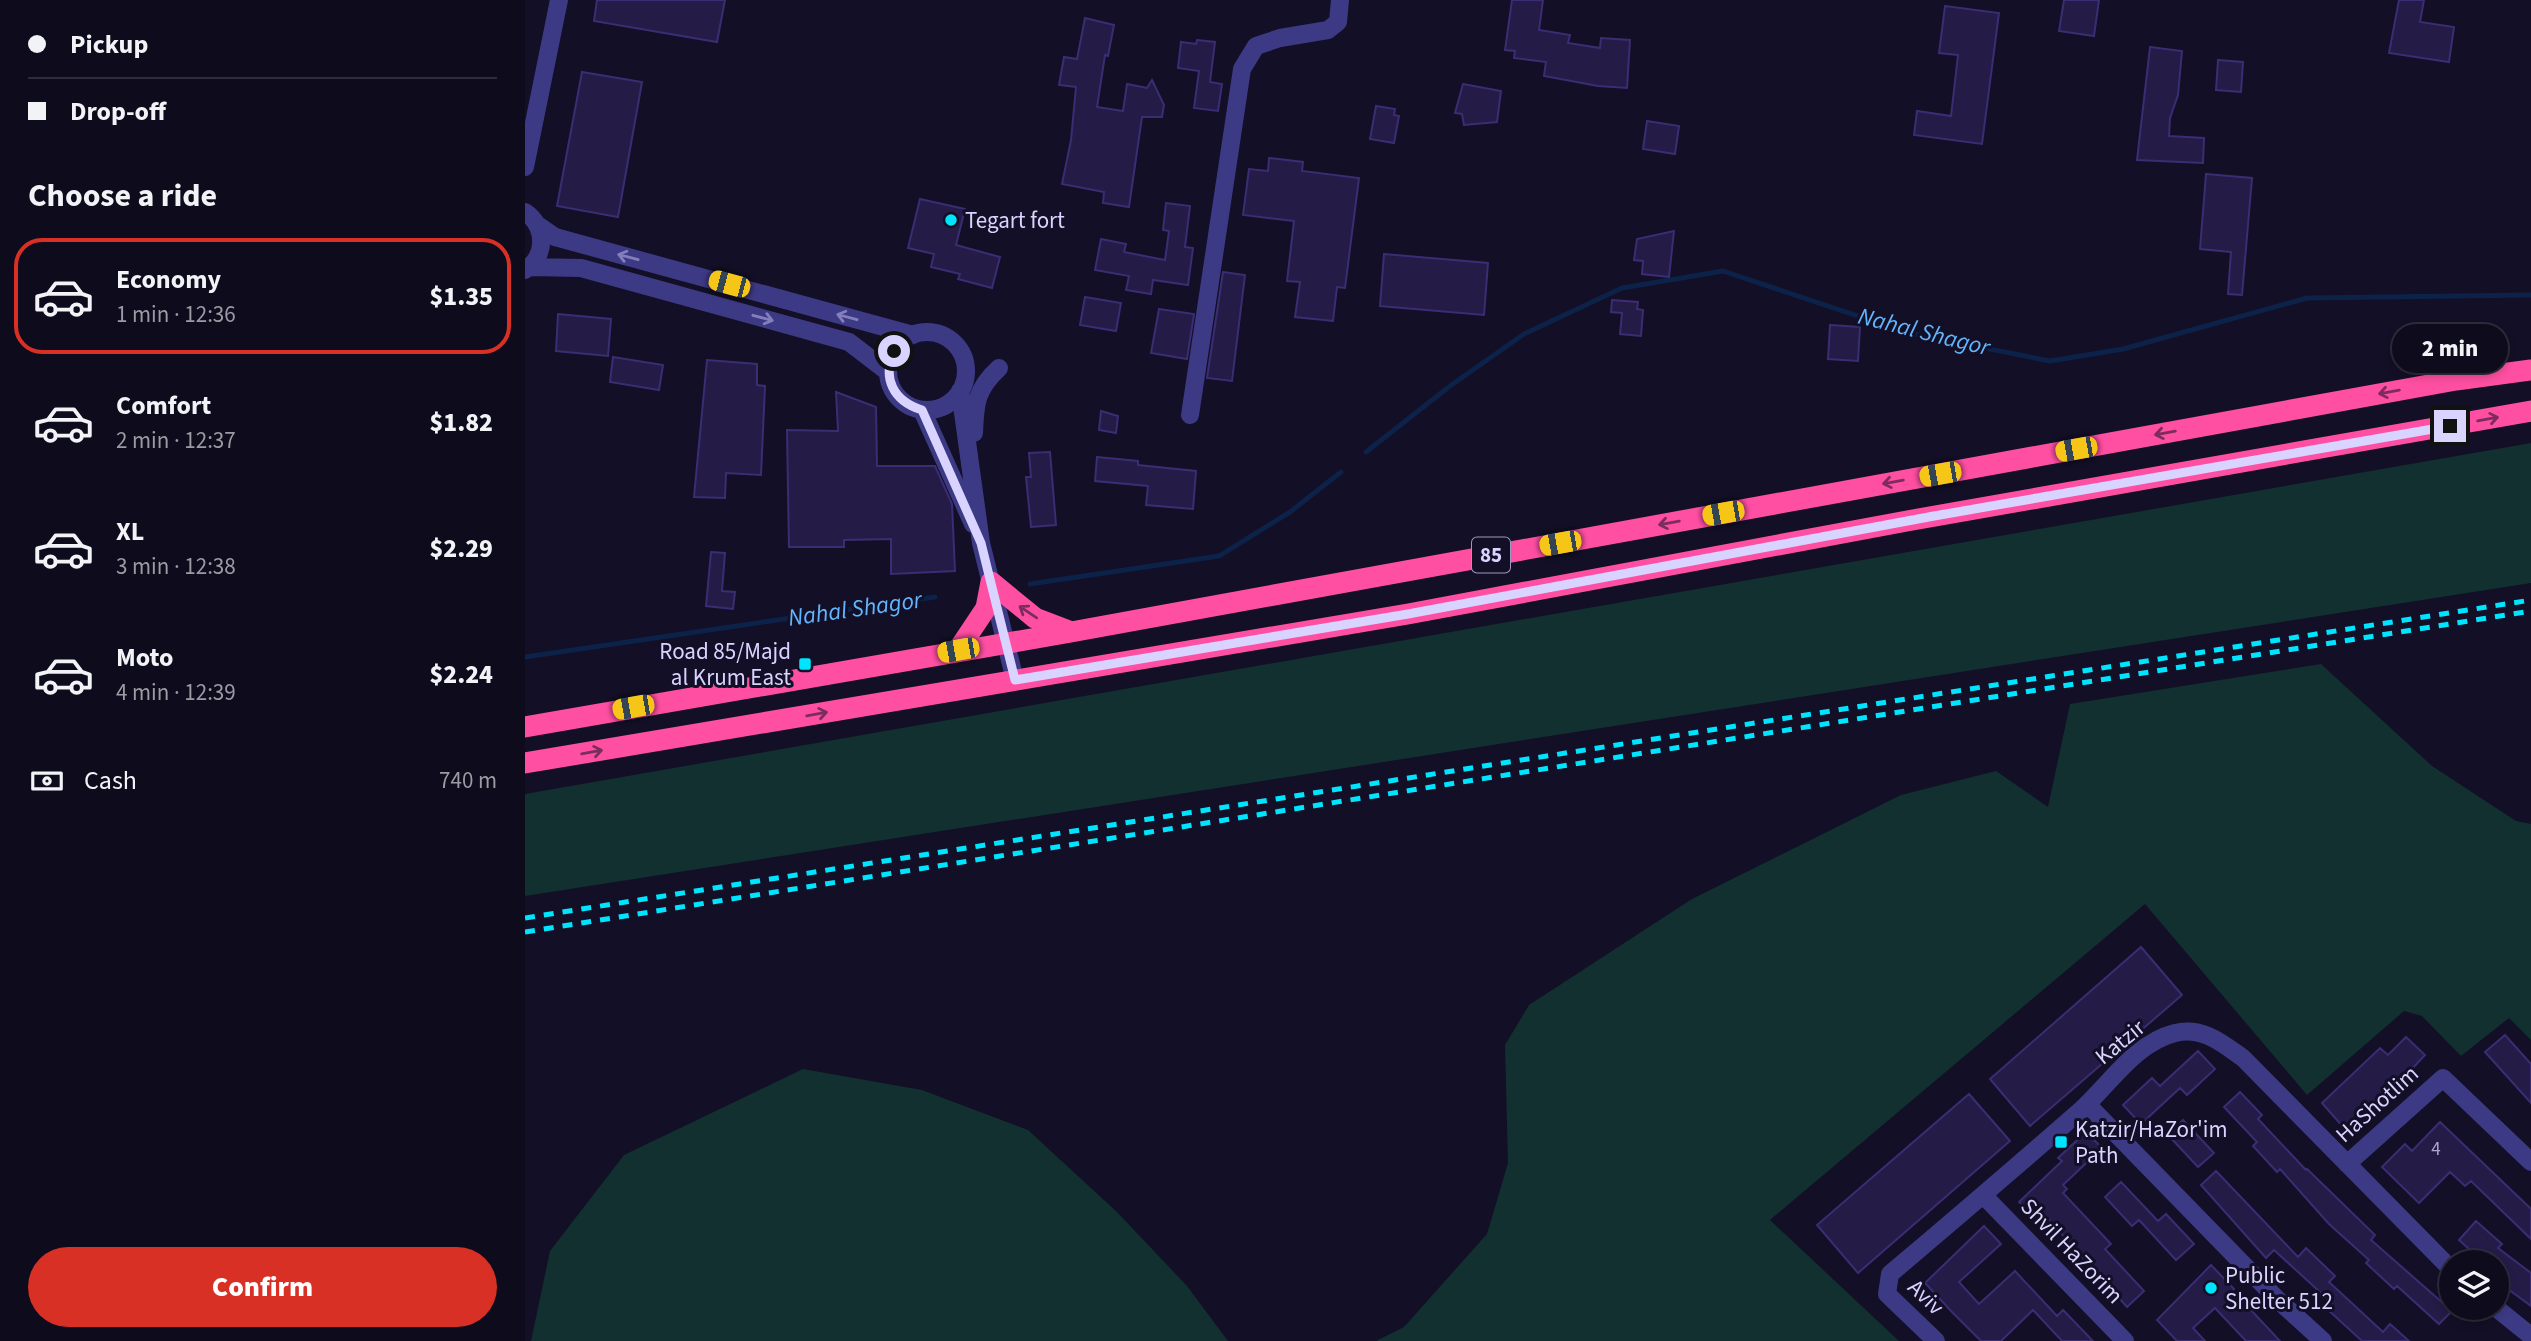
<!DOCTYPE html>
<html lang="en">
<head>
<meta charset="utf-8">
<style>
	:root { --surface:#0e0b1c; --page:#1c1929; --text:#f1f3f6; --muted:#9b9ba3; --line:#2e2b3b; --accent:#d93025 }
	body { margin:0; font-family:"Source Sans 3",sans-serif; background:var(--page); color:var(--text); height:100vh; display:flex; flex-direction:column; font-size:26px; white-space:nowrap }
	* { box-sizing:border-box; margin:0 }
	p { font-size:23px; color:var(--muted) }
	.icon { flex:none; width:38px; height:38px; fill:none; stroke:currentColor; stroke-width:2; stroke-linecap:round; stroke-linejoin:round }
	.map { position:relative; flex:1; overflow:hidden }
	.panel { display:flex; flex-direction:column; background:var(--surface); width:525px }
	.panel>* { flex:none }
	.hud { display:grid; align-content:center; height:154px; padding:0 28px; background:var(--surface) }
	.tools { position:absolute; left:1914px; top:1250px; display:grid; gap:14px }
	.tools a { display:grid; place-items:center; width:70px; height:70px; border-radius:50%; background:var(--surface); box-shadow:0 4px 10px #0003,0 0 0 2px var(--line); font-size:35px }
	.end { position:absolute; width:32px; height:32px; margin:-16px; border:9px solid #d9d4ff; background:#111; box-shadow:0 0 0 4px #111 }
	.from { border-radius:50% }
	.bubble { position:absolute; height:49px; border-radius:24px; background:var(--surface); box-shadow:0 4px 10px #0003,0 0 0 2px var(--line); font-size:23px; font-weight:800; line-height:49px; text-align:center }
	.car { position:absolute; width:21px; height:42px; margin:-21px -10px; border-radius:9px; box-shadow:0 0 5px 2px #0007; background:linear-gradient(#f5c518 24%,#345 0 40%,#f5c518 0 76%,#345 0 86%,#f5c518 0) }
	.hud b { display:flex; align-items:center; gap:24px; height:66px; font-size:26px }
	.hud b+b { border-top:2px solid var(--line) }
	.hud i { width:18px; height:18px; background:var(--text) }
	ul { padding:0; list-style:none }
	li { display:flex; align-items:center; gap:21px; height:116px; margin:0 14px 10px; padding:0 14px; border:4px solid transparent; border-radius:28px }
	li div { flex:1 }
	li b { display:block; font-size:26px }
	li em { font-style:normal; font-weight:800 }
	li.selected { border-color:var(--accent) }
	li>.icon { width:63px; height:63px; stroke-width:1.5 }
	h2 { padding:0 28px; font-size:32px; line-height:84px }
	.pay { display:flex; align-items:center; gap:18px; height:77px; padding:0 28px; font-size:26px }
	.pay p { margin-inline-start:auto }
	.primary-button { display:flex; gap:14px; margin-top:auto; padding:14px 28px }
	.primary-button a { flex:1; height:80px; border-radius:42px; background:var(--accent); color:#fff; font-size:28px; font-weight:800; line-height:80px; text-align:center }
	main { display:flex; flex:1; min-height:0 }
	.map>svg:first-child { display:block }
	.green { fill:#12302f }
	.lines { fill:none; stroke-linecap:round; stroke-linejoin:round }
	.stream { stroke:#0c2248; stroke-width:5 }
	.building { fill:#241b47; stroke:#3b2d73; stroke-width:2 }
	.minor { stroke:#3d3a85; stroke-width:18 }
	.highway { stroke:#ff4fa3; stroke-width:21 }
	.rail { stroke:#00e5ff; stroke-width:5; stroke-dasharray:10 9; stroke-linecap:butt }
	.oneway { stroke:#837fbc }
	.oneway2 { stroke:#7d2c5e }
	.route { stroke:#d9d4ff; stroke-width:9 }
	.poi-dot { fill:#00e5ff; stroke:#130f26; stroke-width:2.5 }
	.labels { text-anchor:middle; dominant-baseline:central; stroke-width:6; stroke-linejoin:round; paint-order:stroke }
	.number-label { font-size:19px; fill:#aca6d1 }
	.shield { fill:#130f26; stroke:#9e99be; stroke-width:2 }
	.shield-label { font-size:21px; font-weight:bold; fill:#d9d4ff }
	.poi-label { font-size:23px; fill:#d9d4ff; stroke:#130f26; text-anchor:start }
	.street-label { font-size:23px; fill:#d9d4ff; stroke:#130f26 }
	.water-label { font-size:24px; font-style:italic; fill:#62b6ff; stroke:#130f26 }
</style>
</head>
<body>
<main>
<section class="panel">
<div class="hud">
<b><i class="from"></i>Pickup</b>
<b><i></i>Drop-off</b>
</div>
<h2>Choose a ride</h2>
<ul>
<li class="selected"><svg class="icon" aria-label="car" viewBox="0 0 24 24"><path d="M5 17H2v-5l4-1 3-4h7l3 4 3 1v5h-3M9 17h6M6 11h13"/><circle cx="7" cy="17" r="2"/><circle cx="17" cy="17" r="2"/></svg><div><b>Economy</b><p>1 min · 12:36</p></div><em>$1.35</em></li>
<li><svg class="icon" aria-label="car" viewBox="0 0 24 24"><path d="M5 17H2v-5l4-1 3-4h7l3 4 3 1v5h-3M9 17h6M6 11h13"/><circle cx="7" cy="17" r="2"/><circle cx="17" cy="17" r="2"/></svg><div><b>Comfort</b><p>2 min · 12:37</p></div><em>$1.82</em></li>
<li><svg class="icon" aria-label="car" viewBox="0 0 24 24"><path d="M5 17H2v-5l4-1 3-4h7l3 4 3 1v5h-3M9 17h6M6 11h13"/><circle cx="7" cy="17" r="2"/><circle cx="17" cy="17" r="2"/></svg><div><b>XL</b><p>3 min · 12:38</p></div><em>$2.29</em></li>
<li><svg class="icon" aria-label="car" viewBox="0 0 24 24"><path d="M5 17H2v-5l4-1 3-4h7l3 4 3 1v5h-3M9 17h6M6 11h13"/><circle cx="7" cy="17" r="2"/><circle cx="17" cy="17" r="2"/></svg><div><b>Moto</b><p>4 min · 12:39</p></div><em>$2.24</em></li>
</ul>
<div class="pay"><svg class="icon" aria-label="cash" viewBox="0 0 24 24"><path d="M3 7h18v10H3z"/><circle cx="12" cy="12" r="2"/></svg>Cash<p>740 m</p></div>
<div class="primary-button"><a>Confirm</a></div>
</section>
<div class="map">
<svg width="2006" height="1341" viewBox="0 0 2006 1341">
	<rect width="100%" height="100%" fill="#130f26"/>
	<path class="green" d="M2006 443V583L0 896V794Z
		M1796 664 1907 766 1991 821 2006 824V1040L1984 1018 1936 1056 1897 1016 1879 1011 1782 1095 1620 904 1245 1220 1374 1341H851L879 1327 962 1234 983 1163 980 1045 1004 1005 1167 899 1376 795 1471 771 1523 807 1545 704Z
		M278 1069 397 1090 503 1130 592 1212 662 1286 703 1341H6L25 1251 99 1155Z"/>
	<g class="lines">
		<path class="stream" d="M841 452 925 386 999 334 1097 288 1198 271 1384 333 1525 361 1598 349 1782 298 2006 295
			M505 584 694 556 765 512 816 472
			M0 657 410 597"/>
	</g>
	<path class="building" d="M72 0H200L192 42 69 21Z
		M987 0H1018L1014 30 1045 35 1043 43 1075 48 1076 38 1105 40 1102 88 1073 86 1019 76 1021 62 989 58 990 51 980 50Z
		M1539 0H1574L1569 36 1534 31Z
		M1874 0H1899L1895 22 1929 27 1924 62 1864 53Z
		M1420 6 1474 13 1457 144 1389 135 1392 111 1426 116 1433 55 1414 53Z
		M560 18 589 25 583 56 580 55 572 107 598 111 602 84 622 88 627 80 639 105 637 117H617L604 207 578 203 579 192 537 184 546 140 551 87 534 85 539 57 552 59Z
		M672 40 690 42 685 82 697 84 693 111 669 108 674 71 653 68 656 42 671 44Z
		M1625 47 1657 51 1653 95 1645 118 1644 136 1679 138 1678 163 1612 160Z
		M1693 60 1718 62 1716 92 1691 90Z
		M57 72 117 82 93 217 32 206Z
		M938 84 976 91 972 122 939 125 937 114 930 113Z
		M851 106 870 109 869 115 874 116 869 143 845 139Z
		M1122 121 1154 126 1150 154 1118 149Z
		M744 158 778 162 777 171 834 178 820 288 812 287 808 321 770 317 775 282 762 281 769 221 718 215 724 169 743 171Z
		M1681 174 1727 178 1717 295 1703 294 1706 252 1675 249Z
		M395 199 440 209 431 245 475 257 467 288 433 279 435 274 406 267 409 254 383 248Z
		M641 203 665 206 660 247 668 248 663 285 628 280 626 294 601 290 604 276 570 270 576 239 601 244 599 252 640 260 644 231 638 230Z
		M1149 231 1144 277 1117 274 1118 261 1109 260 1112 239Z
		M859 254 963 263 959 315 855 306Z
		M698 272 720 275 707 381 682 378Z
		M560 297 596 303 591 331 555 325Z
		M1087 300 1113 302 1112 309 1118 310 1116 336 1095 334 1097 313 1086 312Z
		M634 309 669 314 662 359 626 353Z
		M33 314 86 319 83 356 31 351Z
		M1305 325 1335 327 1333 361 1303 359Z
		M88 357 138 365 134 390 85 382Z
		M182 360 232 364V385L240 386 236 475 201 473 200 498 169 497Z
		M311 392 351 407 352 466H410L427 504 430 571 366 574V539L319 540V547H264L262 430 313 431Z
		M576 411 593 416 591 433 574 430Z
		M525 452 531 525 506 527 501 477H506L504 453Z
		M572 457 613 461V465L671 471 668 509 621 505 623 486 570 481Z
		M186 552 200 553 197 591 210 592 208 609 181 606Z
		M1616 947 1657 995 1505 1126 1465 1079Z
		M1980 1035 2006 1064V1103L1960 1052Z
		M1881 1037 1900 1055 1870 1087 1867 1085 1819 1128 1797 1103 1855 1048 1863 1055Z
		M1673 1051 1690 1069 1662 1095 1655 1088 1616 1124 1598 1105 1627 1078 1635 1086Z
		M1715 1092 1737 1115 1733 1119 1781 1170 1782 1169 1850 1235 1846 1240 1927 1311 1914 1324 1872 1286 1869 1289 1841 1263 1844 1260 1804 1224 1755 1169 1752 1172 1728 1146 1732 1142 1699 1107Z
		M1444 1094 1485 1141 1333 1273 1292 1225Z
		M1658 1120 1689 1153 1673 1167 1643 1135Z
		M1915 1122 2006 1209V1239L1946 1181 1940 1186 1925 1172 1894 1203 1857 1167 1880 1144 1887 1151Z
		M1561 1132 1577 1148 1538 1185 1542 1189 1538 1193 1586 1244 1580 1249 1619 1291 1602 1307 1517 1212 1510 1219 1494 1202 1537 1161 1533 1158Z
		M1691 1171 1773 1257 1781 1248 1810 1276 1804 1282 1858 1332 1865 1324 1884 1341H1837L1802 1309 1807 1303 1749 1250 1741 1258 1676 1185Z
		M1596 1182 1633 1221 1641 1214 1669 1244 1651 1260 1614 1220 1607 1226 1580 1197Z
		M1951 1221 1977 1244 1973 1248 2006 1273V1306L1972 1281V1262H1958L1934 1240Z
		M1459 1226 1476 1244 1434 1282 1454 1304 1490 1271 1532 1316 1538 1310 1568 1341H1537L1508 1310 1476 1341H1456L1426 1311 1400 1283Z
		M1686 1265 1709 1289 1708 1291 1755 1341H1721L1690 1308 1668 1328 1680 1341H1652L1632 1320Z"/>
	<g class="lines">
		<path class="minor" d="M0 167 34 0
			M0 212C21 226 22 256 0 270
			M14 226 30 237 388 335
			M5 267 56 268 324 342 363 372
			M363 371a39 39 0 1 1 78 0a39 39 0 1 1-78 0Z
			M435 391 456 543 490 680
			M397 410 448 524
			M665 415 717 69 731 46 755 38 803 30 813 22 815 0
			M449 433C450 404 451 389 474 368
			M1562 1104 1753 1300 1798 1341
			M1822 1164 1918 1078 2006 1162
			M1459 1196 1600 1341
			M1970 1307 2006 1336
			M1411 1341 1362 1294 1365 1274C1429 1220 1493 1165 1556 1110 1585 1084 1610 1043 1650 1033 1677 1026 1697 1043 1718 1058L1927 1270"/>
		<path class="highway" d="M466 582 510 618 544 631
			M433 650 461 608 466 582
			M0 727 546 632 1931 380 2006 370
			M0 763 883 614 1382 521 2006 411"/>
		<path class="rail" d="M0 918 2006 600
			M0 932 2006 611"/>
	</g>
	<defs><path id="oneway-shaft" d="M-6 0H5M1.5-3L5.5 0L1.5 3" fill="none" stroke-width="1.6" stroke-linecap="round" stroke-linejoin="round" transform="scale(1.75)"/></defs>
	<g class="oneway">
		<use href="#oneway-shaft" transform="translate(103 257) rotate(-165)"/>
		<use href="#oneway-shaft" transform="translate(322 317) rotate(-165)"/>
		<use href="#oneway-shaft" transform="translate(238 318) rotate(15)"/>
	</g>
	<g class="oneway2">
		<use href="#oneway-shaft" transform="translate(1864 392) rotate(170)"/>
		<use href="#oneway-shaft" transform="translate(1963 419) rotate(-10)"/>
		<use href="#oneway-shaft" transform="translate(1640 433) rotate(170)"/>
		<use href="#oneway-shaft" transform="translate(1368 482) rotate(170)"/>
		<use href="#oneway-shaft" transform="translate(1144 523) rotate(170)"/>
		<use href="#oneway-shaft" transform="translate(503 612) rotate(-146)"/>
		<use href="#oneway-shaft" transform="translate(292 714) rotate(-10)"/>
		<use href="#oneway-shaft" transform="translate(67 752) rotate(-10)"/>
	</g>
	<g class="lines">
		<path class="route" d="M369 351C357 378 368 401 397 410L456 543 490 680 883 614 1409 516 1925 426"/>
	</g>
	<g class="poi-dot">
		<circle cx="426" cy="220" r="7"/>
		<rect x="273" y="657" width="14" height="14" rx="3.5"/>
		<rect x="1529" y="1135" width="14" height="14" rx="3.5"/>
		<circle cx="1686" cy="1288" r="7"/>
	</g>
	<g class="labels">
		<g class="number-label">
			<text x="1911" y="1149">4</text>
		</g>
		<rect class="shield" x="947" y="537.5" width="38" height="35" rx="5"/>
		<g class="shield-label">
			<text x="966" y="555">85</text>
		</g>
		<g class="poi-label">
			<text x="440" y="220">Tegart fort</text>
			<text x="266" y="651" text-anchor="end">Road 85/Majd<tspan x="266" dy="26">al Krum East</tspan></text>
			<text x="1550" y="1129">Katzir/HaZor'im<tspan x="1550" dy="26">Path</tspan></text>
			<text x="1700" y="1275">Public<tspan x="1700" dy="26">Shelter 512</tspan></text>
		</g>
		<g class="street-label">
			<text transform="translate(1595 1042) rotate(-39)">Katzir</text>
			<text transform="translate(1852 1104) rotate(-42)">HaShotlim</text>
			<text transform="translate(1547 1251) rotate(46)">Shvil HaZorim</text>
			<text transform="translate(1401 1297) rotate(44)">Aviv</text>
		</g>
		<g class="water-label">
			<text transform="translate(1399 332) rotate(14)">Nahal Shagor</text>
			<text transform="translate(330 609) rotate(-8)">Nahal Shagor</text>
		</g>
	</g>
</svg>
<div class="tools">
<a><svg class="icon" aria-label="layers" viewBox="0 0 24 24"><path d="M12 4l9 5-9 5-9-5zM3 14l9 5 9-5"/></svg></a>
</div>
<i class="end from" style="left:369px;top:351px"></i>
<i class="end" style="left:1925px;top:426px"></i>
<div class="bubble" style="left:1867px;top:324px;width:116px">2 min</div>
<i class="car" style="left:204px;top:284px;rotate:285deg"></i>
<i class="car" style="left:1551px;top:449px;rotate:260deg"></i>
<i class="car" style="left:1415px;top:474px;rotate:260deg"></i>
<i class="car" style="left:1198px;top:513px;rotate:260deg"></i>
<i class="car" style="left:1035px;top:543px;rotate:260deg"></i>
<i class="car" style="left:433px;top:650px;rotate:260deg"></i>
<i class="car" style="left:108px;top:707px;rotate:260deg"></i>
</div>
</main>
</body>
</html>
